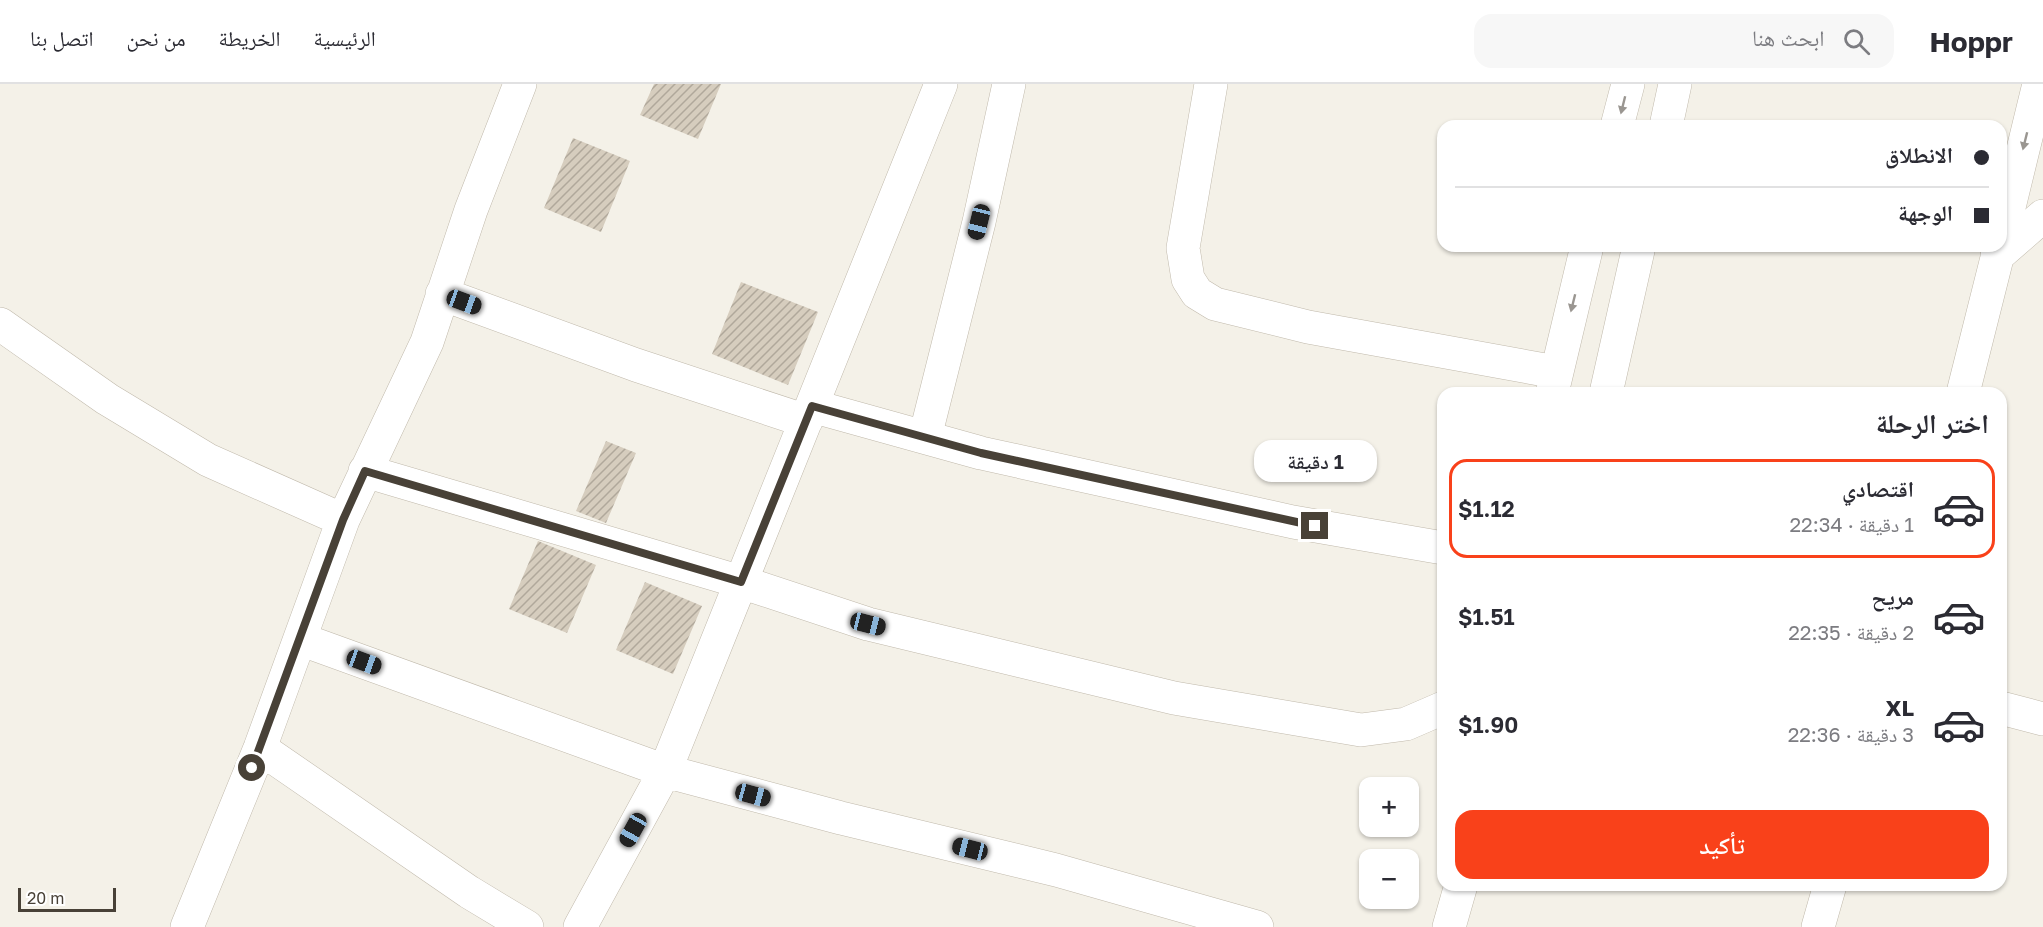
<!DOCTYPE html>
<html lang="ar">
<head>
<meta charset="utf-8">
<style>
	:root { --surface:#fff; --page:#f7f7f7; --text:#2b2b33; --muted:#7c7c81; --line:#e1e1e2; --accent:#f9411a }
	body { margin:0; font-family:"Golos Text","Noto Naskh Arabic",sans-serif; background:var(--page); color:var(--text); direction:rtl; height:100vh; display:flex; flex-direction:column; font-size:22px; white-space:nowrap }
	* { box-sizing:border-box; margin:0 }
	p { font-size:20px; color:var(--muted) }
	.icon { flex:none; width:33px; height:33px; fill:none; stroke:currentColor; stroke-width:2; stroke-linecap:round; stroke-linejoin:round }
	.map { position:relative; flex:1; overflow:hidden; direction:ltr }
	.details { position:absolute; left:1437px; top:303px; width:570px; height:504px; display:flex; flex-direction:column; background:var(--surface); border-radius:18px; box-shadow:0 2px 4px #0004; direction:rtl }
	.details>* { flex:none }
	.hud { position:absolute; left:1437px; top:36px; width:570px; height:132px; border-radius:18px; box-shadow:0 2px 4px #0004; direction:rtl; display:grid; align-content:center; height:132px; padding:0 18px; background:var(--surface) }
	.controls { position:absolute; left:1359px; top:693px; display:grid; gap:12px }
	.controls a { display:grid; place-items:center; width:60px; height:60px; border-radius:12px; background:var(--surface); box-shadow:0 2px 4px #0004; font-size:30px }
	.scale { position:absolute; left:18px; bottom:15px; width:98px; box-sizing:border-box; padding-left:6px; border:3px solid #484137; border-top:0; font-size:16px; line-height:21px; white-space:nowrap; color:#484137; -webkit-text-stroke:4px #fff; paint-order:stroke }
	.end { position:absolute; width:27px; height:27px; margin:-14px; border:8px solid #484137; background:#fff; box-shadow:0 0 0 3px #fff }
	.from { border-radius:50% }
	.bubble { position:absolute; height:42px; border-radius:18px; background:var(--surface); box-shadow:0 2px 4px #0004; font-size:20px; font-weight:600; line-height:42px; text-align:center; direction:rtl }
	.car { position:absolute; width:18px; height:36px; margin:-18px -9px; border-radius:8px; box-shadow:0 0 4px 2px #0007; background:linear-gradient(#222 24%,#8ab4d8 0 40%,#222 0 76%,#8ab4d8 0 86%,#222 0) }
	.hud b { display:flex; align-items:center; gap:21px; height:57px; font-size:22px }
	.hud b+b { border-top:2px solid var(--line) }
	.hud i { width:15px; height:15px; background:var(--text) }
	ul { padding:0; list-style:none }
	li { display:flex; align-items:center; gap:18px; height:99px; margin:0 12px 9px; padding:0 6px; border:3px solid transparent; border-radius:18px }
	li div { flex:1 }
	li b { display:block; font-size:22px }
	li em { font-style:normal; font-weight:600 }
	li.selected { border-color:var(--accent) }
	li>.icon { width:54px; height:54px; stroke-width:1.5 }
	h2 { padding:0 18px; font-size:27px; line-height:72px }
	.cta { display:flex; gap:12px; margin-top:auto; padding:12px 18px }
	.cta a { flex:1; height:69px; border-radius:18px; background:var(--accent); color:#fff; font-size:24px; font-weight:600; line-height:69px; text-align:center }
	header { display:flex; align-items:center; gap:36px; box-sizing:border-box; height:84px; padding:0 30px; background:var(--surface); border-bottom:2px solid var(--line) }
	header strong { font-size:28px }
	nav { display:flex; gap:33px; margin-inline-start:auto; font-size:21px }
	.search { width:420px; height:54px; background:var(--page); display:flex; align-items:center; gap:15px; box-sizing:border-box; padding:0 21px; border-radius:18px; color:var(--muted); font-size:22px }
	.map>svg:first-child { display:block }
	.building { fill:url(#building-hatch) }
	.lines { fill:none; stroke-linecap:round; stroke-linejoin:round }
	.minor-casing { stroke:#c0b9ab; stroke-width:34 }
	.minor { stroke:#fff; stroke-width:33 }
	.oneway { fill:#9a9691 }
	.route { stroke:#484137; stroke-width:8 }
</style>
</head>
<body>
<header>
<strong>Hoppr</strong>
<div class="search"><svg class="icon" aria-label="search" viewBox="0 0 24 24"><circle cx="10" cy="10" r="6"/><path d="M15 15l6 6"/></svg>ابحث هنا</div>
<nav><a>الرئيسية</a><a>الخريطة</a><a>من نحن</a><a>اتصل بنا</a></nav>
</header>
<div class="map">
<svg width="2043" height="843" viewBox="0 0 2043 843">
	<defs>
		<pattern id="building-hatch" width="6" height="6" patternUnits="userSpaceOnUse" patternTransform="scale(1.5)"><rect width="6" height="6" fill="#d6cdbe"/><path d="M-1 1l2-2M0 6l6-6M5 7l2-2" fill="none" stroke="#b0a89b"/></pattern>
	</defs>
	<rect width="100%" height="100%" fill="#f4f1e8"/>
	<path class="building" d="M654 0H721L698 55 640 31Z
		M573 54 630 77 601 148 544 124Z
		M741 198 818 228 788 301 712 270Z
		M606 357 636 369 606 439 576 427Z
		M538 457 596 481 567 549 509 525Z
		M645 498 702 522 673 590 616 566Z"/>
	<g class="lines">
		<g class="minor-casing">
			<path id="minor" d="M1211 0 1183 164 1188 195 1197 209 1215 220 1308 243 1556 288
				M1617 42 1628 0
				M1666 42 1675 0
				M2001 156 2039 0
				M1997 172 2043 132
				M442 210 636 281 806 337
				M0 240 107 315 208 376 343 436
				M1552 309 1587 162
				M1606 309 1639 162
				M1963 309 2000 162
				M812 322 981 369 1293 438 1443 464
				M925 353 979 138 1009 0
				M365 387 741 498 868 540 1174 614 1361 646 1406 640 1443 624
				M300 555 665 687 841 734 1056 786 1257 843
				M2001 624 2043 635
				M260 664 469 808 527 843
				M187 843 260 664 343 436 427 258 471 126 520 0
				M580 843 665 687 941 0
				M1449 843 1461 801
				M1818 843 1830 801"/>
		</g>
		<use href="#minor" class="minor"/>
	</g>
	<defs><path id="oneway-solid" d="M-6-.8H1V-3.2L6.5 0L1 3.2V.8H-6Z" transform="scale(1.5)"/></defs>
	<g class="oneway">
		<use href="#oneway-solid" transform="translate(1623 21) rotate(104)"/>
		<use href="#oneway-solid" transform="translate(2025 57) rotate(104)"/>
		<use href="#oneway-solid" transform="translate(1573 219) rotate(104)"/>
	</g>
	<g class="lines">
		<path class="route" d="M252 684 343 436 365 387 741 498 812 322 981 369 1315 442"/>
	</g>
</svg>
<div class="controls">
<a>+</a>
<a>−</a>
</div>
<div class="scale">20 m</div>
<i class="end from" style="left:252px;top:684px"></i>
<i class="end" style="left:1315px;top:442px"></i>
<div class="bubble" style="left:1254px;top:356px;width:123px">1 دقيقة</div>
<i class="car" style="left:979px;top:138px;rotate:194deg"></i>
<i class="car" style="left:464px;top:218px;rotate:110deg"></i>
<i class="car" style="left:868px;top:540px;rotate:104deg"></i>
<i class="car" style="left:364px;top:578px;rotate:110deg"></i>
<i class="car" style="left:753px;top:711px;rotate:105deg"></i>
<i class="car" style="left:633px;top:746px;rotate:209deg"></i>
<i class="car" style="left:970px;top:765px;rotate:284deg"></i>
<div class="hud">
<b><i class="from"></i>الانطلاق</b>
<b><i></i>الوجهة</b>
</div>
<section class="details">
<h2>اختر الرحلة</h2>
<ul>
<li class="selected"><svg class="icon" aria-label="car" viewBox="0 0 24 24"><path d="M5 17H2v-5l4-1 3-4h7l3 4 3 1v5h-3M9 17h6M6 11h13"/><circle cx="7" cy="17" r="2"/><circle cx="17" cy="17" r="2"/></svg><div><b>اقتصادي</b><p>1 دقيقة · 22:34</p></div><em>$1.12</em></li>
<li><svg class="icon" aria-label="car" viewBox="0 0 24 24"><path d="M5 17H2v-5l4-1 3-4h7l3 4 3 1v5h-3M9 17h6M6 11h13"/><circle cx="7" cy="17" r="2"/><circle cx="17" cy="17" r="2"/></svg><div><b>مريح</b><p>2 دقيقة · 22:35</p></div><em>$1.51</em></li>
<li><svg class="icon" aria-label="car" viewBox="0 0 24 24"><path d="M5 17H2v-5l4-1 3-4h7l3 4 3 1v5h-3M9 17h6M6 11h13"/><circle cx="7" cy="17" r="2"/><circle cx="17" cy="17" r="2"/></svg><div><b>XL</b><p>3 دقيقة · 22:36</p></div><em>$1.90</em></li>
</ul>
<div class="cta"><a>تأكيد</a></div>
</section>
</div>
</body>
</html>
